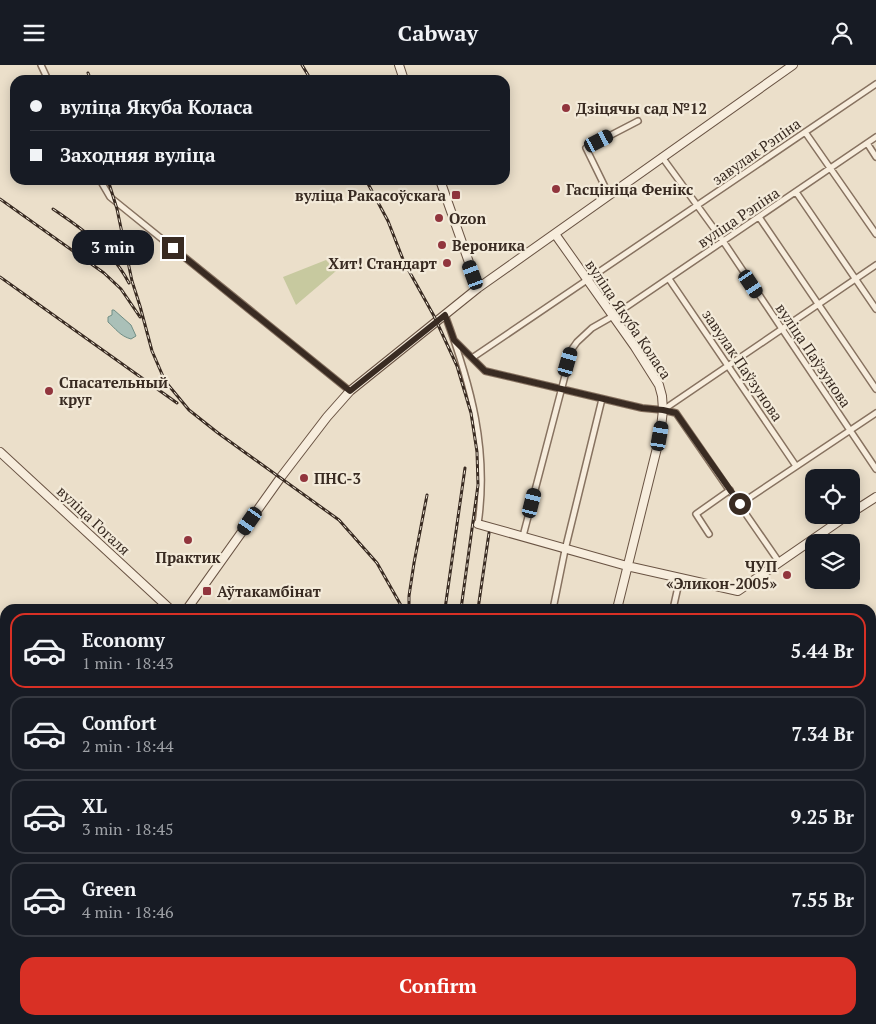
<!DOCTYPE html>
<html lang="en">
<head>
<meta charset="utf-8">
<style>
	:root { --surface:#171b24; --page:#242831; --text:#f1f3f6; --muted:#9ea1a6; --line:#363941; --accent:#d93025 }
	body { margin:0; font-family:"PT Serif",serif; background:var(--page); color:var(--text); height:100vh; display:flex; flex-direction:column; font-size:19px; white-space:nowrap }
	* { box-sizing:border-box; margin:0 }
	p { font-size:16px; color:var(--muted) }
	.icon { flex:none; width:28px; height:28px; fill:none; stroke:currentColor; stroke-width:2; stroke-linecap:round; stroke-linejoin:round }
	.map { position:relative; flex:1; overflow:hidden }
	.sheet { position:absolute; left:0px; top:539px; width:876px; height:421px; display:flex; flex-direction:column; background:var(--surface); border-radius:15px 15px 0 0; box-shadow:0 2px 12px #0003 }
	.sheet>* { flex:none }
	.banner { position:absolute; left:10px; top:10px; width:500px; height:110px; border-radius:15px; box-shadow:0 2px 12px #0003; display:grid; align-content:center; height:110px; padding:0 20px; background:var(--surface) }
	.controls { position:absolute; left:805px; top:404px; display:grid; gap:10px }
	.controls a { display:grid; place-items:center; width:55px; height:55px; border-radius:10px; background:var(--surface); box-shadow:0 2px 12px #0003; font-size:25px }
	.end { position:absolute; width:22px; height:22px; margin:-11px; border:6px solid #392b22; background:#fff; box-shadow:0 0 0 2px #fff }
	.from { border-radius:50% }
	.bubble { position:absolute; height:35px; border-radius:15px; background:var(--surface); box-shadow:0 2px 12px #0003; font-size:16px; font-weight:700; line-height:35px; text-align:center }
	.car { position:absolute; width:15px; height:30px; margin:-15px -8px; border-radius:6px; box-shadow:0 0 4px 1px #0007; background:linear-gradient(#222 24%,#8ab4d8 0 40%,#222 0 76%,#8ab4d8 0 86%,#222 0) }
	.banner b { display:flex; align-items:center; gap:18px; height:48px; font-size:19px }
	.banner b+b { border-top:1px solid var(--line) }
	.banner i { width:12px; height:12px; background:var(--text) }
	ul { padding:9px 0 0; list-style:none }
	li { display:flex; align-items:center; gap:15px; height:75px; margin:0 10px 8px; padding:0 10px; border:2px solid var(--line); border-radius:15px }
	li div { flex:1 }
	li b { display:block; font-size:19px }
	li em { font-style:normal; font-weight:700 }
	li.current { border-color:var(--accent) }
	li>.icon { width:45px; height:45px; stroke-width:1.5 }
	.primary-button { display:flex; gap:10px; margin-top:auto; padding:10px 20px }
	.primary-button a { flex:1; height:58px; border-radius:15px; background:var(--accent); color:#fff; font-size:20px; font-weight:700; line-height:58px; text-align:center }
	header { display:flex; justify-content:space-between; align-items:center; height:65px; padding:0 20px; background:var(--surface); font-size:22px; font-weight:700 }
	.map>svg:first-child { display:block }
	.green { fill:#c7c99f }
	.water { fill:#aac0b8; stroke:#718e85 }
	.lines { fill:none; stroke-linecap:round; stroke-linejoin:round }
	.street-casing { stroke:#877260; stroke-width:8 }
	.secondary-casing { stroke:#695343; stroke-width:10 }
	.street { stroke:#f7eddd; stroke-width:5 }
	.secondary { stroke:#f7eddd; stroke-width:8 }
	.rail-casing { stroke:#392b22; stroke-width:3 }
	.rail { stroke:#f3ead9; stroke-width:1; stroke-dasharray:4; stroke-linecap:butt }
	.route { stroke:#392b22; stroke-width:6 }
	.poi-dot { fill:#91353d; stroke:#f3ead9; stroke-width:2 }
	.labels { text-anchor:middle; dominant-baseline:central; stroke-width:4.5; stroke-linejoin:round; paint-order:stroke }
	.poi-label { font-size:15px; font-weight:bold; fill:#392b22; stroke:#f3ead9; text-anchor:start }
	.street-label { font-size:15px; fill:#392b22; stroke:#f3ead9 }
</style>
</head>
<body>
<header><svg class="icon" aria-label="menu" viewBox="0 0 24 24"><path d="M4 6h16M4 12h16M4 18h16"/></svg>Cabway<svg class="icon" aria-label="person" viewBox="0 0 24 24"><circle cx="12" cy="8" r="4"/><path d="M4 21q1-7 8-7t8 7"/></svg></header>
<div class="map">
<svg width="876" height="959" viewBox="0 0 876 959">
	<rect width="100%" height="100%" fill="#ebdfca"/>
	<path class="green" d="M326 195 336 206 296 240 283 212Z"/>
	<path class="water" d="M112 245H114L131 260 136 271 131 274C120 271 116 264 108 257V252L112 250Z"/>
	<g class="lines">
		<g class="street-casing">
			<path id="street" d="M41 0 48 15
				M805 67 876 169
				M867 78 876 92
				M662 92 723 176 876 404
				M100 115 110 132 350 326
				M796 127 876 244
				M609 130 586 83 638 56
				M759 152 876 324
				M669 214 796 401
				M445 250C471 320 489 385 478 459
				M454 275 472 293 876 19
				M472 293 485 306 642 343 663 345 676 348 779 497
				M663 345 876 200
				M851 432 859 443
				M740 439 876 348
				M828 450 835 459
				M709 469 696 449 730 425
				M523 471 572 284 577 277 592 263 613 251 876 72
				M553 544 565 485 602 334
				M673 544 680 513
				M871 673 876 669
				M871 795 876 794
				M580 955 582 959
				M635 955V959
				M436 959 441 955
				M682 959 683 955
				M733 959V955
				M828 959V955"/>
		</g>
		<g class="secondary-casing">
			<path id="secondary" d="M399 0 404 15
				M440 115 478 223
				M555 169 635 282 659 320 662 331 663 345 660 371 617 544
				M0 387 170 544
				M851 448 876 432
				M478 459 627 501 738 526 848 450
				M187 544 281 412 327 352 350 326 478 223 793 0
				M871 649 876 646
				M871 662 876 659
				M0 804 5 797
				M871 923 876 924
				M587 959 588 955
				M598 959 599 955"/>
		</g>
		<use href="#street" class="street"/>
		<use href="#secondary" class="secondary"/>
		<g class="rail-casing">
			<path id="rail" d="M302 0 311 15
				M88 8 91 15
				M108 115 117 144 132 216 140 241 152 286 165 316 189 345 218 368 339 455 377 498 403 544
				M366 115 388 156 404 197 434 251 457 301 471 348 477 387 478 420 461 544
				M0 134 104 208 121 224 140 252
				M53 144C84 165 111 184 129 218
				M0 212 177 338
				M409 544V531L414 498 427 430
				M445 544 465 403
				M478 544 489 468
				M0 868 5 871
				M152 955 158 959
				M180 955 186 959
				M277 955 282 959
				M289 955 294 959
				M403 959 404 955"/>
		</g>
		<use href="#rail" class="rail"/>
	</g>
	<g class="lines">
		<path class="route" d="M173 183 350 326 445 250 454 275 485 306 642 343 663 345 676 348 740 439"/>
	</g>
	<g class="poi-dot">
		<circle cx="566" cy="43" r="5"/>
		<circle cx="556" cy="124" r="5"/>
		<rect x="451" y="125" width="10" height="10" rx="2.5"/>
		<circle cx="439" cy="153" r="5"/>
		<circle cx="442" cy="180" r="5"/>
		<circle cx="447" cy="198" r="5"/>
		<circle cx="49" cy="326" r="5"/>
		<circle cx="304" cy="413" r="5"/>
		<circle cx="188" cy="475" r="5"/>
		<circle cx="787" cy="510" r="5"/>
		<rect x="202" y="521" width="10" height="10" rx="2.5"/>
	</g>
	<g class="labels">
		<g class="poi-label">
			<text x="576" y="43">Дзіцячы сад №12</text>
			<text x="566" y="124">Гасцініца Фенікс</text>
			<text x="446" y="130" text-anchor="end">вуліца Ракасоўскага</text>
			<text x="449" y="153">Ozon</text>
			<text x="452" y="180">Вероника</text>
			<text x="437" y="198" text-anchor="end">Хит! Стандарт</text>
			<text x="59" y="317">Спасательный<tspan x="59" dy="17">круг</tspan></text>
			<text x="314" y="413">ПНС-3</text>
			<text x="188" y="492" text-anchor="middle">Практик</text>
			<text x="777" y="501" text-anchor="end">ЧУП<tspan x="777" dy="17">«Эликон-2005»</tspan></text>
			<text x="217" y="526">Аўтакамбінат</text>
		</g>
		<g class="street-label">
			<text transform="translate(756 86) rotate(-35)">завулак Рэпіна</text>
			<text transform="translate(738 152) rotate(-34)">вуліца Рэпіна</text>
			<text transform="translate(629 254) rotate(56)">вуліца Якуба Коласа</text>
			<text transform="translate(814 290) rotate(56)">вуліца Паўзунова</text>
			<text transform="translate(743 300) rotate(56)">завулак Паўзунова</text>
			<text transform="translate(94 455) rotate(43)">вуліца Гогаля</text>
		</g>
	</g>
</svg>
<div class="controls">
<a><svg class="icon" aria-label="locate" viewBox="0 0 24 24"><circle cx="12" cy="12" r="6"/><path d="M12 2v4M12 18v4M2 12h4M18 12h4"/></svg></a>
<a><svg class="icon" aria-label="layers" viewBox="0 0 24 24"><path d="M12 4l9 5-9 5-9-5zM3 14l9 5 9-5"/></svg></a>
</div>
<i class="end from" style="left:740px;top:439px"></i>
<i class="end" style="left:173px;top:183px"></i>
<div class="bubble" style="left:72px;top:165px;width:82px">3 min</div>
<i class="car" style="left:599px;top:76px;rotate:63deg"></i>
<i class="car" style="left:473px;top:210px;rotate:340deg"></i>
<i class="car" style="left:751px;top:219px;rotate:146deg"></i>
<i class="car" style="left:568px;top:297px;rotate:16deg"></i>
<i class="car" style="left:660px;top:371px;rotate:10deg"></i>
<i class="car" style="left:532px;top:438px;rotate:14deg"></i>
<i class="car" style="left:250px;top:456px;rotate:215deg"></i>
<div class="banner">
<b><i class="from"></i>вуліца Якуба Коласа</b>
<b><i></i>Заходняя вуліца</b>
</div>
<section class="sheet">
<ul>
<li class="current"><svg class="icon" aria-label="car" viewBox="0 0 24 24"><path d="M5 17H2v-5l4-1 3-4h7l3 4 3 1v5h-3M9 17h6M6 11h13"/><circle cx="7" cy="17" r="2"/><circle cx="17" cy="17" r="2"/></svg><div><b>Economy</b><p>1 min · 18:43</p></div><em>5.44 Br</em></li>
<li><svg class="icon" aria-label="car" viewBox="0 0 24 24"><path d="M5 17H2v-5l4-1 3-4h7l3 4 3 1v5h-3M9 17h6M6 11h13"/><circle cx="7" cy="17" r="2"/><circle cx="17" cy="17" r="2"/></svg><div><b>Comfort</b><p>2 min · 18:44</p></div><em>7.34 Br</em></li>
<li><svg class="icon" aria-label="car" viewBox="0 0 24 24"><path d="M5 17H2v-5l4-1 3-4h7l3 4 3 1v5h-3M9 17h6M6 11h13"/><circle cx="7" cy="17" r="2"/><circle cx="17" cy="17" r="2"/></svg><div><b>XL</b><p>3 min · 18:45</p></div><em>9.25 Br</em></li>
<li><svg class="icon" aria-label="car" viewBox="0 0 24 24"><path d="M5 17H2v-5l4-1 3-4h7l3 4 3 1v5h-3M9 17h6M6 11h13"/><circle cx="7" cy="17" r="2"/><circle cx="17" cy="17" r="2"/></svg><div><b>Green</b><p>4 min · 18:46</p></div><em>7.55 Br</em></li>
</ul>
<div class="primary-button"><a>Confirm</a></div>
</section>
</div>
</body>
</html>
